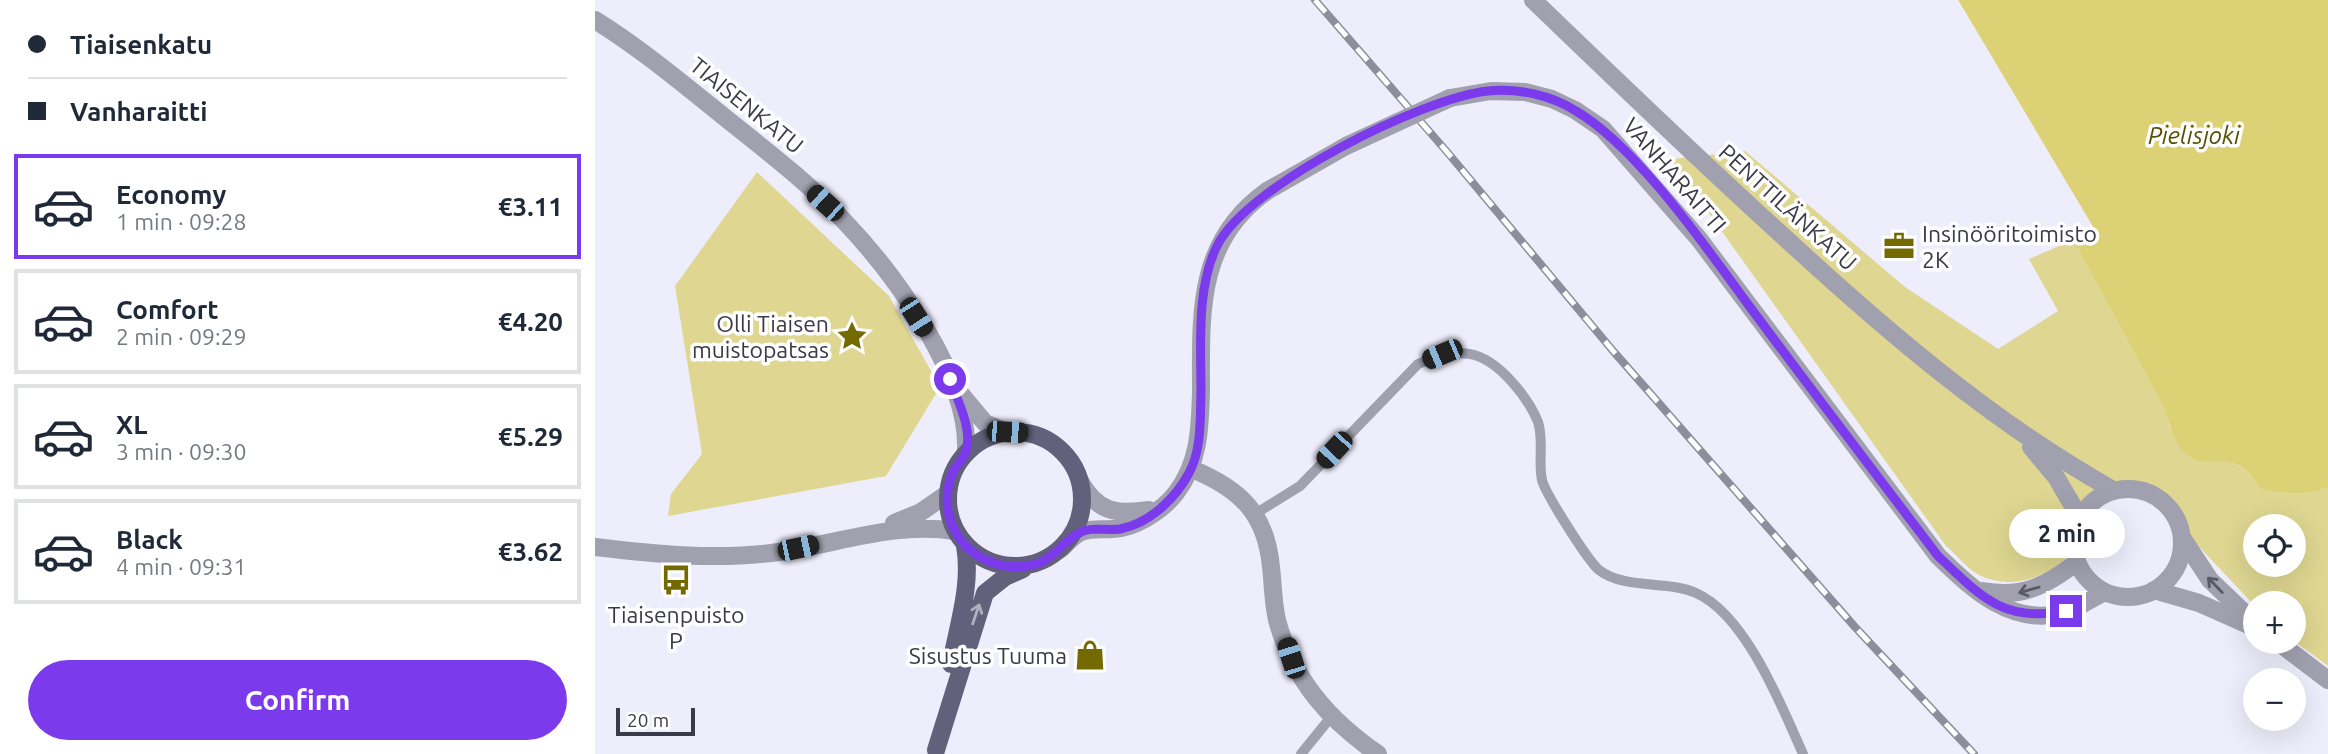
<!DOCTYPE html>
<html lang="en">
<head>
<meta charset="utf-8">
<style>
	:root { --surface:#fff; --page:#f6f6f7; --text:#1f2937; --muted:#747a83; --line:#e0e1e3; --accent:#7c3aed }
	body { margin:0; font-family:Ubuntu,sans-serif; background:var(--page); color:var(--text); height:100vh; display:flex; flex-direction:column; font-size:26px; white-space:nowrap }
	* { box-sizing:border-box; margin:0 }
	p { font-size:23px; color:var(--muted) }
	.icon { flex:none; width:38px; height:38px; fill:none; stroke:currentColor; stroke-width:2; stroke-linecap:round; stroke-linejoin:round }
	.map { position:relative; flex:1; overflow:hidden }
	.panel { display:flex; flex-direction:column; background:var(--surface); width:595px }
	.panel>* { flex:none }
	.guide { display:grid; align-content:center; height:154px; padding:0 28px; background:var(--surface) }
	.fabs { position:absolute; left:1648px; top:514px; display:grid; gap:14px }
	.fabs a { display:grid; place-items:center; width:63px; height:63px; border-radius:50%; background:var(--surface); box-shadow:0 7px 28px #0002; font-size:35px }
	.scale { position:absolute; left:21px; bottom:18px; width:79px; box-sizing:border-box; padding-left:7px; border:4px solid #3b3a48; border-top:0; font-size:19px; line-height:24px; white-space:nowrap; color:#3b3a48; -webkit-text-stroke:5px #fff; paint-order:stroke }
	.end { position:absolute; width:32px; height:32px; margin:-16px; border:9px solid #7c3aed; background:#fff; box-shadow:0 0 0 4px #fff }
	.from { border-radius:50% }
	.bubble { position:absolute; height:49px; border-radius:24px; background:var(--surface); box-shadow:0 7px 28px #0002; font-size:23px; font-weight:600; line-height:49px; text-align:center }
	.car { position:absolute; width:21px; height:42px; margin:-21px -10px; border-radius:9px; box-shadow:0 0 5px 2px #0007; background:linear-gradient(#222 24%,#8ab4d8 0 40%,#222 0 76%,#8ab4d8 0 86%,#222 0) }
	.guide b { display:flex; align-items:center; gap:24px; height:66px; font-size:26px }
	.guide b+b { border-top:2px solid var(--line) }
	.guide i { width:18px; height:18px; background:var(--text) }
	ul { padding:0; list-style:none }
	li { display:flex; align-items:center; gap:21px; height:105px; margin:0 14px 10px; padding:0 14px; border:4px solid var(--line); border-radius:0px }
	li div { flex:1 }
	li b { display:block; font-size:26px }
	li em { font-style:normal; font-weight:600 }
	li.active { border-color:var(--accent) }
	li>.icon { width:63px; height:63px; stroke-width:1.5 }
	.button { display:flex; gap:14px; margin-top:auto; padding:14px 28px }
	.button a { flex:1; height:80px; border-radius:42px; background:var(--accent); color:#fff; font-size:28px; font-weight:600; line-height:80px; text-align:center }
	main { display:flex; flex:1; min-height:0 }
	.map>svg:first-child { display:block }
	.green { fill:#ded691; fill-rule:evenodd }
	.water { fill:#dcd174 }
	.pier { fill:#eeedfb }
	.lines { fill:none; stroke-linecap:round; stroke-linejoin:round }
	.service { stroke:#a1a0af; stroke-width:10 }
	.minor { stroke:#a1a0af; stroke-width:18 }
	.tertiary { stroke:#a1a0af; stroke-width:18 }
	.primary { stroke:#62607a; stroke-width:18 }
	.rail-casing { stroke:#8e8d9b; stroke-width:8 }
	.rail { stroke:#fff; stroke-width:5; stroke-dasharray:16; stroke-linecap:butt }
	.tertiary-bridge { stroke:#a1a0af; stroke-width:18 }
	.oneway { stroke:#5a5967 }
	.oneway2 { stroke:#b0b0bc }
	.route { stroke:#7c3aed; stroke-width:9 }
	.labels { text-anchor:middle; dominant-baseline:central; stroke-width:7; stroke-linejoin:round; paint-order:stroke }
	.street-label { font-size:23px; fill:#3b3a48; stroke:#fff }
	.poi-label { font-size:23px; fill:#3b3a48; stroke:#fff; text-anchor:end }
	.water-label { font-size:24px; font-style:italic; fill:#564e00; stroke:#fff }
</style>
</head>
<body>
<main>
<section class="panel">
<div class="guide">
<b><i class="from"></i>Tiaisenkatu</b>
<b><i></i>Vanharaitti</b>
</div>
<ul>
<li class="active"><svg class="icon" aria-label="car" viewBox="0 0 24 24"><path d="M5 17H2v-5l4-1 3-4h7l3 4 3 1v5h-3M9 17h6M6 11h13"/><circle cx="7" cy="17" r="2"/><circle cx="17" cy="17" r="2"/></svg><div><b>Economy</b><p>1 min · 09:28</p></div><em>€3.11</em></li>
<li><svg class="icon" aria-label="car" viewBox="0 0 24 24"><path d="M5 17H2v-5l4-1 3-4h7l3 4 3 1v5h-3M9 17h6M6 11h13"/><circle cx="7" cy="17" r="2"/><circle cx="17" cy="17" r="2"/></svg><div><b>Comfort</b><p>2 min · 09:29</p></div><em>€4.20</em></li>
<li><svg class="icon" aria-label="car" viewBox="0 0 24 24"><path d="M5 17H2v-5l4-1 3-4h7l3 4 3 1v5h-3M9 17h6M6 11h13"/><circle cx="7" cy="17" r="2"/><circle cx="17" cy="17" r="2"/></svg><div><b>XL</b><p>3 min · 09:30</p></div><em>€5.29</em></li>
<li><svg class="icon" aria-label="car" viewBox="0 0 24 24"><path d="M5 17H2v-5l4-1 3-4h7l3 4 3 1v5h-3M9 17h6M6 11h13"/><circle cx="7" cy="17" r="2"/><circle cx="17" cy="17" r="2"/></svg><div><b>Black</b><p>4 min · 09:31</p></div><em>€3.62</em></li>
</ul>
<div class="button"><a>Confirm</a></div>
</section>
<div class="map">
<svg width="1733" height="754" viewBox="0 0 1733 754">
	<rect width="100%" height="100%" fill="#eeedfb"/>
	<path class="green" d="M1150 151 1310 287 1403 349 1463 311 1434 259 1478 240 1569 408 1576 430 1609 461C1635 458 1653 466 1665 489 1686 494 1713 497 1733 487V666L1699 641V604H1661V607L1592 534 1585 511 1557 488 1517 484 1479 515 1470 560C1446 579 1414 590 1384 575 1372 569 1361 554 1351 546L1106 202 1068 160ZM1661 527H1699V565H1661Z
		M162 172 294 296 345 387 291 476 73 516 76 494 107 454 80 286Z"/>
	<path class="water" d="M1363 0H1733V487C1714 497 1686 494 1665 489 1640 443 1613 474 1590 453 1579 442 1574 423 1569 408L1478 240 1498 227Z"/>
	<path class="pier" d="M1359 0H1363L1498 227 1475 241 1476 237 1494 226Z"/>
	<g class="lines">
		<path class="service" d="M660 514 705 486 823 364C864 347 887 348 917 382 927 393 937 407 943 422 949 440 943 462 947 480 950 493 993 561 1004 570 1030 590 1072 580 1101 593 1151 615 1187 707 1208 754
			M706 754 736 717"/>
		<path class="minor" d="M597 469C645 489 671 513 676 567 678 584 678 603 682 620 698 680 734 720 783 754"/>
		<path class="tertiary" d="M938 0C1021 80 1103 159 1188 236 1290 330 1397 422 1518 490
			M0 20C45 48 87 83 128 116 169 149 213 182 249 221 299 273 375 377 371 452
			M855 98 896 91 930 92 957 99 980 110 1008 129 1104 239 1343 556C1378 590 1418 628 1471 612 1484 607 1497 598 1510 592
			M365 393 390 423 412 432
			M1436 447 1461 477 1485 518
			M485 481C502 512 521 515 554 510
			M1479 543a54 54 0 1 1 108 0a54 54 0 1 1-108 0Z
			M299 523 326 512 352 494
			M1588 539 1615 580 1661 624
			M0 547C58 554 117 560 176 553 238 546 296 521 360 531
			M466 549C472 543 479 535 486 532 497 528 507 530 518 529 540 528 567 511 581 493 604 463 605 429 606 392 606 314 601 241 672 191
			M1559 590 1604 603 1658 627
			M1388 591C1428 598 1451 586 1482 562
			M1683 642 1733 680"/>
		<path class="primary" d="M353 499a67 67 0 1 1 134 0a67 67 0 1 1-134 0Z
			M356 664C363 625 377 585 370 546
			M341 750 390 593 410 577 428 569"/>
		<g class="rail-casing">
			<path id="rail" d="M720 0 853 153 1019 352 1260 627 1379 754"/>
		</g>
		<use href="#rail" class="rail"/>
		<path class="tertiary-bridge" d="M672 191 751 146 855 98"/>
	</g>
	<defs><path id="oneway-shaft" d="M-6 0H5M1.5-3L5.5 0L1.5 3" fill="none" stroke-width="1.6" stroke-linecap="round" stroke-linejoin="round" transform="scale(1.75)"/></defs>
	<g class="oneway">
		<use href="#oneway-shaft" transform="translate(1620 585) rotate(-134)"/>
		<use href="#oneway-shaft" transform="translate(1434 590) rotate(164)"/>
	</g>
	<use class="oneway2" href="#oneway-shaft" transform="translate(381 614) rotate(-71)"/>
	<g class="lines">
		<path class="route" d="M355 379C362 400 378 429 371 451 369 459 361 465 358 472 350 490 350 511 359 529 374 560 412 574 444 563 460 557 469 541 484 533 496 526 511 531 525 529 555 523 580 499 594 473 607 449 605 418 606 392 606 345 601 286 623 244 655 184 827 98 893 91 923 88 956 95 981 111 1042 147 1110 246 1152 303 1215 388 1279 472 1343 556 1386 597 1409 623 1471 611"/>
	</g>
	<defs>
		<g id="office-bare" transform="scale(2.415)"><path d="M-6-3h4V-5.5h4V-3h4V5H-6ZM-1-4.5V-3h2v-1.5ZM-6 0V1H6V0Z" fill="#756a02" stroke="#fff" stroke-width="2.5" paint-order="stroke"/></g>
		<g id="sight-bare" transform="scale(2.415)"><path d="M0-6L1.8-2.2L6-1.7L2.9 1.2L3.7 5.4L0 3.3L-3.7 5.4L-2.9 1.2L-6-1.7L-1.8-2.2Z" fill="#756a02" stroke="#fff" stroke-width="2.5" paint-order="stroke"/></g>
		<g id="bus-bare" transform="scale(2.415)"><path d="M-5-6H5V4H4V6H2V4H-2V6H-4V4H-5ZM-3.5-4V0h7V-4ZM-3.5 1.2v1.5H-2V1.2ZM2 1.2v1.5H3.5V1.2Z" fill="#756a02" stroke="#fff" stroke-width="2.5" paint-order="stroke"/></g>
		<g id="shop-bare" transform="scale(2.415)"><path d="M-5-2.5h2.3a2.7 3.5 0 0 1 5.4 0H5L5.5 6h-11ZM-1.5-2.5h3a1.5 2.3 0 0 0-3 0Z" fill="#756a02" stroke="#fff" stroke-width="2.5" paint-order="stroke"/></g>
	</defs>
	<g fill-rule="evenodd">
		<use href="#office-bare" x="1304" y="246"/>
		<use href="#sight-bare" x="257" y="336"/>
		<use href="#bus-bare" x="81" y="580"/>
		<use href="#shop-bare" x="495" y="655"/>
	</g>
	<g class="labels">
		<g class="street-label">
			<text transform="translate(152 105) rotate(39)">TIAISENKATU</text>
			<text transform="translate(1080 175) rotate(49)">VANHARAITTI</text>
			<text transform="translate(1193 207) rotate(42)">PENTTILÄNKATU</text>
		</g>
		<g class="poi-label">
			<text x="1327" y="233" text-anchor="start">Insinööritoimisto<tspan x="1327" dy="26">2K</tspan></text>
			<text x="234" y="323">Olli Tiaisen<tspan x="234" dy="26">muistopatsas</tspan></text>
			<text x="81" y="614" text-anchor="middle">Tiaisenpuisto<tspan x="81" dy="26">P</tspan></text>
			<text x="472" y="655">Sisustus Tuuma</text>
		</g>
		<g class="water-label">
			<text x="1599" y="135">Pielisjoki</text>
		</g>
	</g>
</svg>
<div class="fabs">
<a><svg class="icon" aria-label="locate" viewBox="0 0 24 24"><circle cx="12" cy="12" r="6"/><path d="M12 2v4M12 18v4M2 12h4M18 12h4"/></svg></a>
<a>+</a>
<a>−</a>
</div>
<div class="scale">20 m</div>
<i class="end from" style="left:355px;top:379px"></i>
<i class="end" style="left:1471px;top:611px"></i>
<div class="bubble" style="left:1414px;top:509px;width:116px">2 min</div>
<i class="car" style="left:230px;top:203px;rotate:312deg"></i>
<i class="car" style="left:321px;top:317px;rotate:147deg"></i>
<i class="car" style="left:847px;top:354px;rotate:247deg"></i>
<i class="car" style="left:412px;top:432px;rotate:93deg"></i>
<i class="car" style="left:739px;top:450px;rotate:223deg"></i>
<i class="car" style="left:203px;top:548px;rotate:78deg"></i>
<i class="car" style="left:696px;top:658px;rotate:342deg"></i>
</div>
</main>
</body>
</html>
